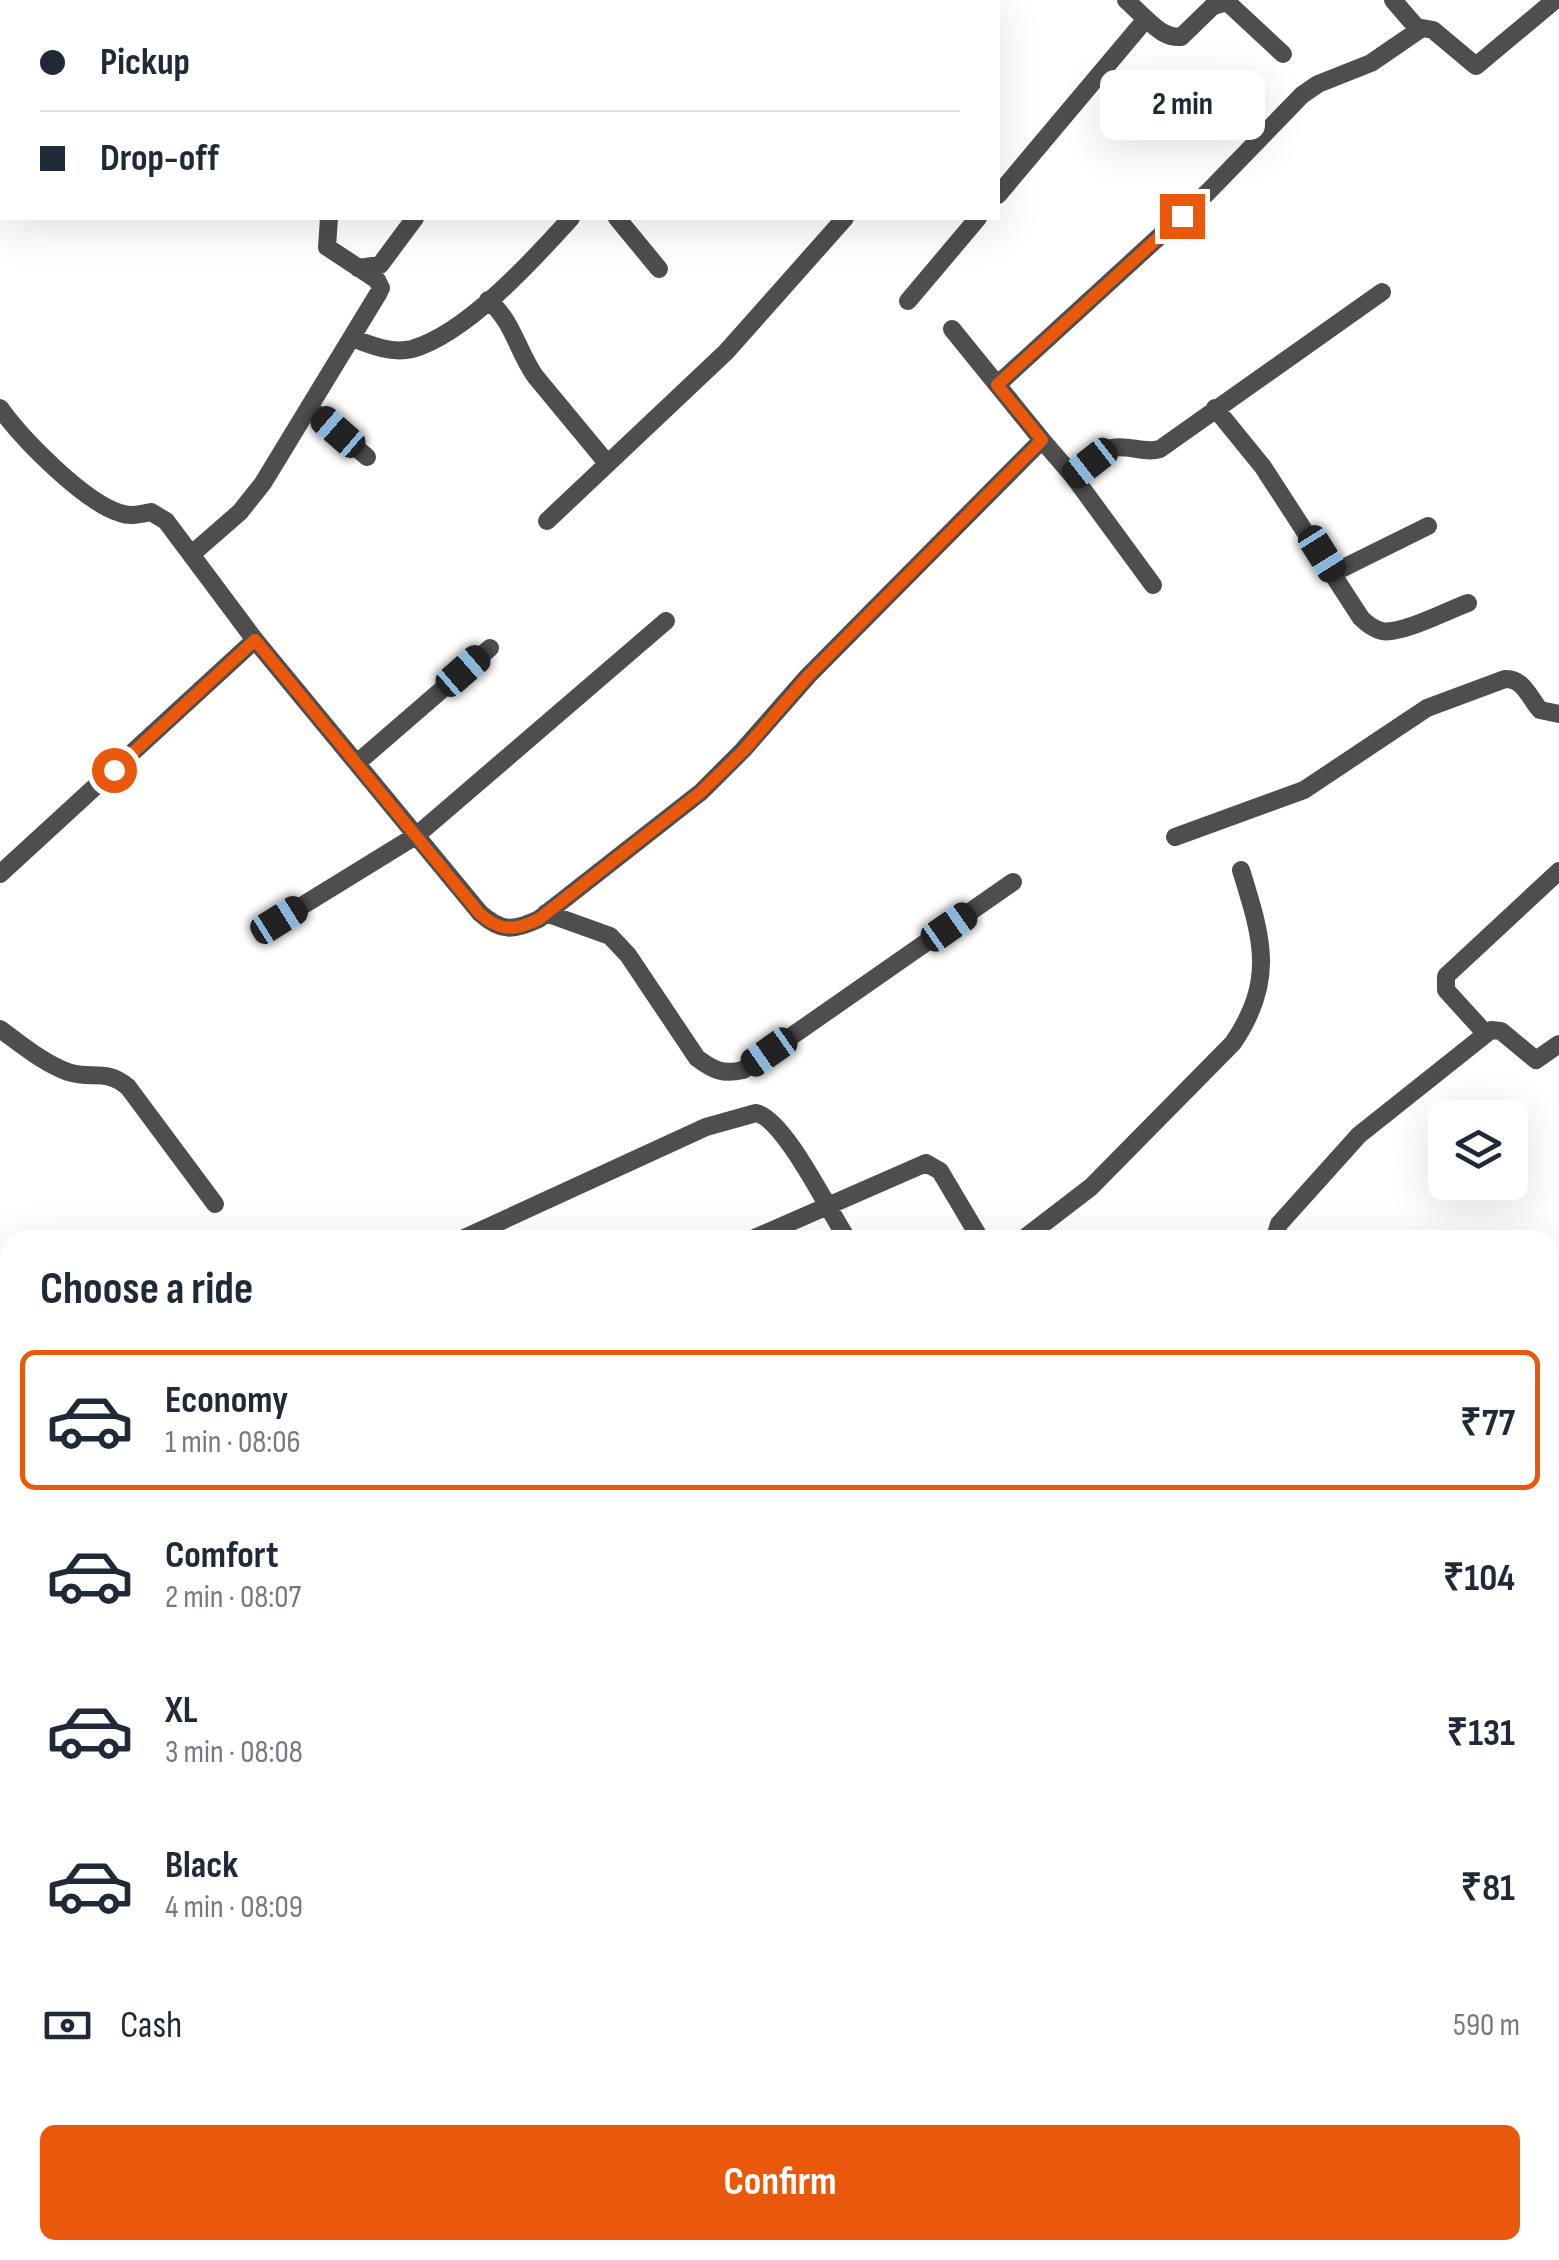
<!DOCTYPE html>
<html lang="en">
<head>
<meta charset="utf-8">
<style>
	:root { --surface:#fff; --page:#f2f2f3; --text:#1f2937; --muted:#747a83; --line:#e0e1e3; --accent:#ea580c }
	body { margin:0; font-family:"Sofia Sans Condensed",sans-serif; background:var(--page); color:var(--text); height:100vh; display:flex; flex-direction:column; font-size:38px; white-space:nowrap }
	* { box-sizing:border-box; margin:0 }
	p { font-size:32px; color:var(--muted) }
	.icon { flex:none; width:55px; height:55px; fill:none; stroke:currentColor; stroke-width:2; stroke-linecap:round; stroke-linejoin:round }
	.map { position:relative; flex:1; overflow:hidden }
	.sheet { position:absolute; left:0px; top:1230px; width:1560px; height:1030px; display:flex; flex-direction:column; background:var(--surface); border-radius:30px 30px 0 0; box-shadow:0 10px 40px #0002 }
	.sheet>* { flex:none }
	.banner { position:absolute; left:0px; top:0px; width:1000px; height:220px; box-shadow:0 10px 40px #0002; display:grid; align-content:center; height:220px; padding:0 40px; background:var(--surface) }
	.controls { position:absolute; left:1428px; top:1100px; display:grid; gap:20px }
	.controls a { display:grid; place-items:center; width:100px; height:100px; border-radius:15px; background:var(--surface); box-shadow:0 10px 40px #0002; font-size:50px }
	.end { position:absolute; width:45px; height:45px; margin:-22px; border:12px solid #ea580c; background:#fff; box-shadow:0 0 0 5px #fff }
	.from { border-radius:50% }
	.bubble { position:absolute; height:70px; border-radius:15px; background:var(--surface); box-shadow:0 10px 40px #0002; font-size:32px; font-weight:700; line-height:70px; text-align:center }
	.car { position:absolute; width:30px; height:60px; margin:-30px -15px; border-radius:12px; box-shadow:0 0 8px 2px #0007; background:linear-gradient(#222 24%,#8ab4d8 0 40%,#222 0 76%,#8ab4d8 0 86%,#222 0) }
	.banner b { display:flex; align-items:center; gap:35px; height:95px; font-size:38px }
	.banner b+b { border-top:2px solid var(--line) }
	.banner i { width:25px; height:25px; background:var(--text) }
	ul { padding:0; list-style:none }
	li { display:flex; align-items:center; gap:30px; height:140px; margin:0 20px 15px; padding:0 20px; border:5px solid transparent; border-radius:15px }
	li div { flex:1 }
	li b { display:block; font-size:38px }
	li em { font-style:normal; font-weight:700 }
	li.current { border-color:var(--accent) }
	li>.icon { width:90px; height:90px; stroke-width:1.5 }
	h2 { padding:0 40px; font-size:45px; line-height:120px }
	.pay { display:flex; align-items:center; gap:25px; height:110px; padding:0 40px; font-size:38px }
	.pay p { margin-inline-start:auto }
	.action { display:flex; gap:20px; margin-top:auto; padding:20px 40px }
	.action a { flex:1; height:115px; border-radius:15px; background:var(--accent); color:#fff; font-size:40px; font-weight:700; line-height:115px; text-align:center }
	.map>svg:first-child { display:block }
	.lines { fill:none; stroke-linecap:round; stroke-linejoin:round }
	.street { stroke:#4e4e4e; stroke-width:18 }
	.route { stroke:#ea580c; stroke-width:12 }
</style>
</head>
<body>
<div class="map">
<svg width="1559" height="2260" viewBox="0 0 1559 2260">
	<rect width="100%" height="100%" fill="#fff"/>
	<g class="lines">
		<path class="street" d="M1393 0 1418 29
			M369 2V0
			M537 2 538 0
			M765 2 767 0
			M1146 19C1156 28 1166 38 1181 37L1213 6 1227 2 1283 54
			M998 195 1146 19 1126 0
			M617 218 659 269
			M358 268 380 265 415 218
			M488 300C513 321 517 350 535 376L607 463
			M908 301 978 218
			M952 329 1042 440
			M352 338C370 345 392 354 412 349 466 334 534 259 571 218
			M997 385 1208 192 1302 95 1318 84 1371 63 1422 28 1433 30 1476 66 1555 0
			M309 407 367 457
			M0 408C22 439 84 502 120 513 131 517 141 514 151 512L166 521 255 640 480 913C501 932 514 931 539 919L701 792 743 750 808 676 1042 440 1073 476C1084 467 1099 450 1112 448 1128 444 1143 454 1160 449L1382 292
			M1215 408 1263 467 1361 618C1367 624 1373 629 1382 631 1401 635 1448 610 1468 603
			M1073 476 1153 585
			M547 521 726 352 845 218
			M193 553 240 512 263 483 378 294 381 288 377 280 327 247 329 218
			M1333 573 1428 526
			M357 763 490 648
			M1175 837 1304 790 1427 708 1505 679C1523 678 1529 697 1540 710L1559 714
			M0 874 255 640
			M546 913 610 936 628 955 697 1058C713 1070 723 1075 743 1070L1013 882
			M279 920 417 835 666 621
			M0 1029C21 1044 43 1063 68 1072 92 1080 105 1068 128 1087L215 1204
			M1486 1034 1446 990V976L1559 871
			M460 1240 706 1127 756 1113C785 1119 829 1212 848 1240
			M750 1240 926 1163 940 1171 981 1240
			M1022 1240 1091 1187 1233 1043C1276 980 1262 938 1241 870
			M1279 1240 1276 1234 1279 1224 1359 1135 1491 1030 1501 1031 1536 1060 1559 1044
			M0 1474 10 1483
			M1550 1531 1559 1520
			M0 1557 10 1547
			M0 1732 10 1722
			M1550 1929 1559 1912
			M1550 2059 1559 2072
			M0 2156 10 2150
			M976 2250 994 2260
			M1501 2250 1508 2260
			M85 2260 95 2250
			M1083 2260 1089 2250
			M1341 2260 1345 2250
			M1428 2260 1429 2250"/>
	</g>
	<g class="lines">
		<path class="route" d="M114 770 255 640 480 914C501 932 514 931 539 919L701 792 744 750 808 676 1042 440 997 385 1182 216"/>
	</g>
</svg>
<div class="controls">
<a><svg class="icon" aria-label="layers" viewBox="0 0 24 24"><path d="M12 4l9 5-9 5-9-5zM3 14l9 5 9-5"/></svg></a>
</div>
<i class="end from" style="left:114px;top:770px"></i>
<i class="end" style="left:1182px;top:216px"></i>
<div class="bubble" style="left:1100px;top:70px;width:165px">2 min</div>
<i class="car" style="left:338px;top:432px;rotate:311deg"></i>
<i class="car" style="left:1090px;top:463px;rotate:232deg"></i>
<i class="car" style="left:1322px;top:554px;rotate:148deg"></i>
<i class="car" style="left:463px;top:671px;rotate:49deg"></i>
<i class="car" style="left:279px;top:920px;rotate:58deg"></i>
<i class="car" style="left:949px;top:927px;rotate:55deg"></i>
<i class="car" style="left:769px;top:1052px;rotate:235deg"></i>
<div class="banner">
<b><i class="from"></i>Pickup</b>
<b><i></i>Drop-off</b>
</div>
<section class="sheet">
<h2>Choose a ride</h2>
<ul>
<li class="current"><svg class="icon" aria-label="car" viewBox="0 0 24 24"><path d="M5 17H2v-5l4-1 3-4h7l3 4 3 1v5h-3M9 17h6M6 11h13"/><circle cx="7" cy="17" r="2"/><circle cx="17" cy="17" r="2"/></svg><div><b>Economy</b><p>1 min · 08:06</p></div><em>₹77</em></li>
<li><svg class="icon" aria-label="car" viewBox="0 0 24 24"><path d="M5 17H2v-5l4-1 3-4h7l3 4 3 1v5h-3M9 17h6M6 11h13"/><circle cx="7" cy="17" r="2"/><circle cx="17" cy="17" r="2"/></svg><div><b>Comfort</b><p>2 min · 08:07</p></div><em>₹104</em></li>
<li><svg class="icon" aria-label="car" viewBox="0 0 24 24"><path d="M5 17H2v-5l4-1 3-4h7l3 4 3 1v5h-3M9 17h6M6 11h13"/><circle cx="7" cy="17" r="2"/><circle cx="17" cy="17" r="2"/></svg><div><b>XL</b><p>3 min · 08:08</p></div><em>₹131</em></li>
<li><svg class="icon" aria-label="car" viewBox="0 0 24 24"><path d="M5 17H2v-5l4-1 3-4h7l3 4 3 1v5h-3M9 17h6M6 11h13"/><circle cx="7" cy="17" r="2"/><circle cx="17" cy="17" r="2"/></svg><div><b>Black</b><p>4 min · 08:09</p></div><em>₹81</em></li>
</ul>
<div class="pay"><svg class="icon" aria-label="cash" viewBox="0 0 24 24"><path d="M3 7h18v10H3z"/><circle cx="12" cy="12" r="2"/></svg>Cash<p>590 m</p></div>
<div class="action"><a>Confirm</a></div>
</section>
</div>
</body>
</html>
